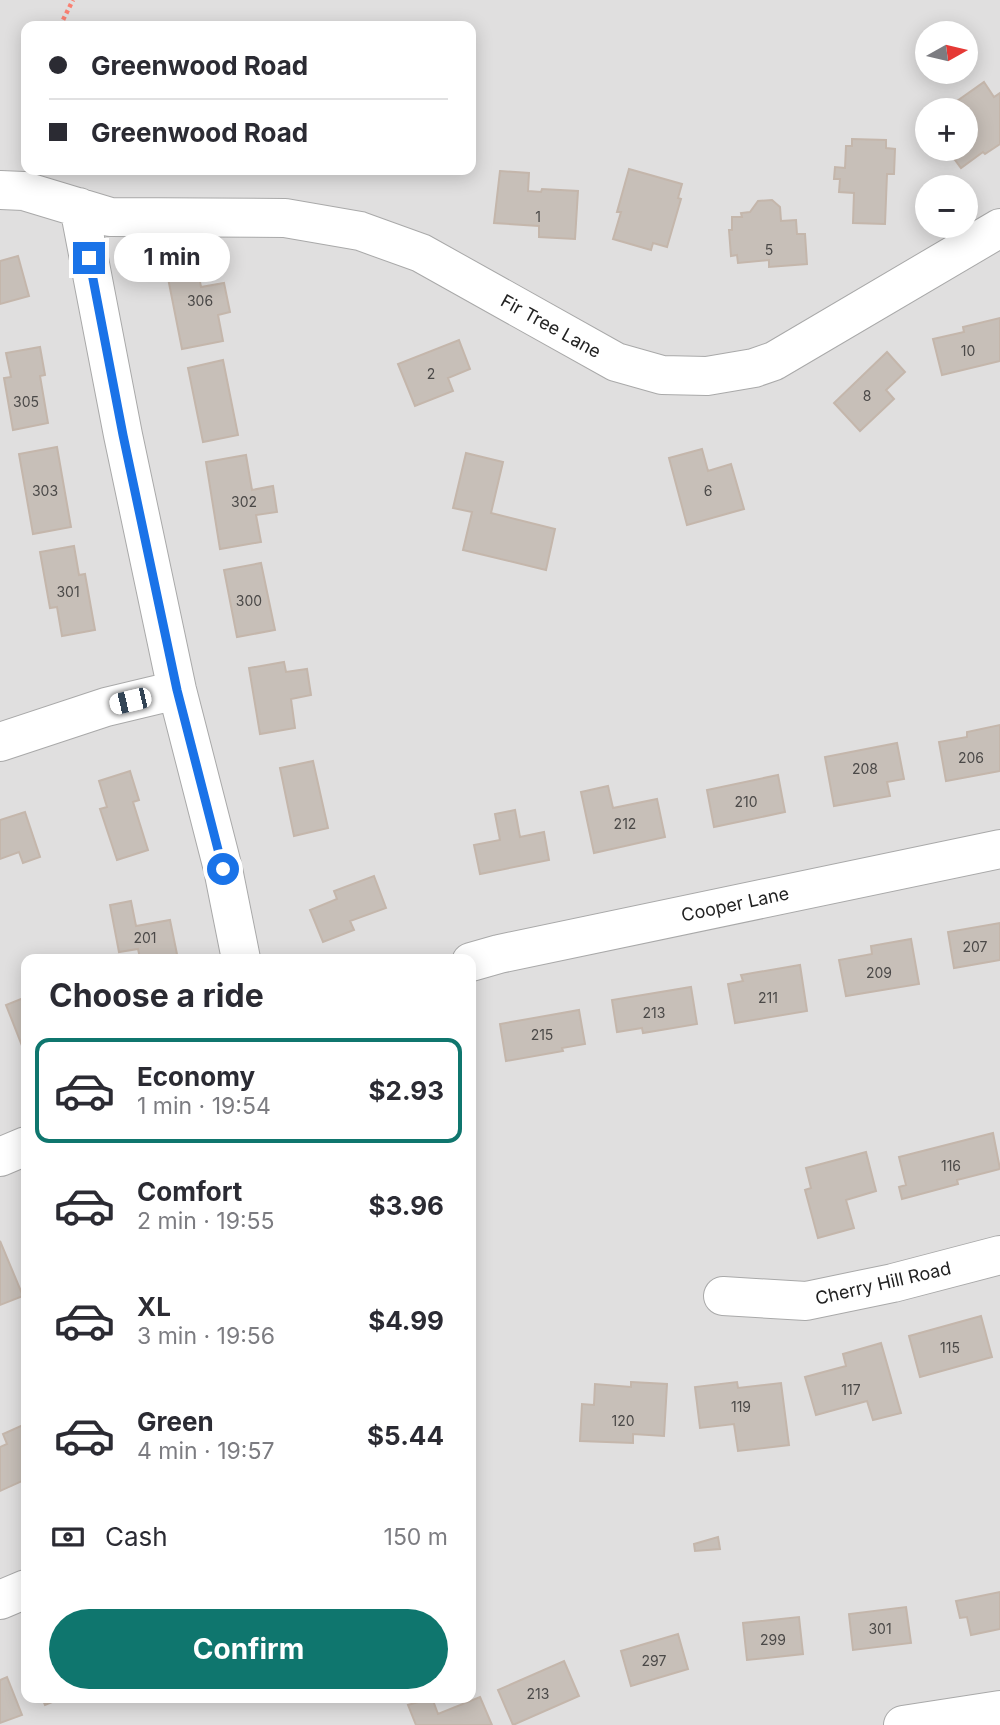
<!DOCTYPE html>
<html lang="en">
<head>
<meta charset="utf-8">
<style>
	:root { --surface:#fff; --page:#f7f7f7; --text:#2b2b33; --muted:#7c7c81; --line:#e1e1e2; --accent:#0f766e }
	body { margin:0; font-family:Inter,sans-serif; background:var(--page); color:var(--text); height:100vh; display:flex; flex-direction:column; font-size:26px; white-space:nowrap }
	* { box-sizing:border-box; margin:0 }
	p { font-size:23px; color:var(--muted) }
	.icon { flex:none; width:38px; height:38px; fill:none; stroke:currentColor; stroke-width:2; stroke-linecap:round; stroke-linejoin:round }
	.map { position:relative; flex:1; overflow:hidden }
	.details { position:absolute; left:21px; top:954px; width:455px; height:749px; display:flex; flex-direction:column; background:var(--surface); border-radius:14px; box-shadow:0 4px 18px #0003 }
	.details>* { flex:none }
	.top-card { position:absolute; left:21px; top:21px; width:455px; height:154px; border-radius:14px; box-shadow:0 4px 18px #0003; display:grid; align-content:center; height:154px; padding:0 28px; background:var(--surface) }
	.needle { width:46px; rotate:82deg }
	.controls { position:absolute; left:915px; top:21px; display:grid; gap:14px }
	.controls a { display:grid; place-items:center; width:63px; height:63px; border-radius:50%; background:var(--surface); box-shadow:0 4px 18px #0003; font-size:35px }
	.end { position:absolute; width:32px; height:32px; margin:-16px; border:9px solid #1a73e8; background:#fff; box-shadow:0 0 0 4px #fff }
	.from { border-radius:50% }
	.bubble { position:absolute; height:49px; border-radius:24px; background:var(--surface); box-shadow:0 4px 18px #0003; font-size:23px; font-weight:700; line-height:49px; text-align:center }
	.car { position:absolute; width:21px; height:42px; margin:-21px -10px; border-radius:9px; box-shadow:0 0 5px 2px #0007; background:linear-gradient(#fff 24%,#345 0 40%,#fff 0 76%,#345 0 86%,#fff 0) }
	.top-card b { display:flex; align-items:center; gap:24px; height:66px; font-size:26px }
	.top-card b+b { border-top:2px solid var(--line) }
	.top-card i { width:18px; height:18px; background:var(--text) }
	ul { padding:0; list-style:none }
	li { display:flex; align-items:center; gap:21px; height:105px; margin:0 14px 10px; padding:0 14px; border:4px solid transparent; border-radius:14px }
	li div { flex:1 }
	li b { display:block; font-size:26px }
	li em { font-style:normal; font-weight:700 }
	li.current { border-color:var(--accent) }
	li>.icon { width:63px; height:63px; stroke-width:1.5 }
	h2 { padding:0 28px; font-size:32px; line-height:84px }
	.pay { display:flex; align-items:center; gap:18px; height:77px; padding:0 28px; font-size:26px }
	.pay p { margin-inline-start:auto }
	.action { display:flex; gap:14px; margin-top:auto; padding:14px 28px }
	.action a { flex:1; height:80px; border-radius:42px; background:var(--accent); color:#fff; font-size:28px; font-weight:700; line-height:80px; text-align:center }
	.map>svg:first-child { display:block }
	.residential { fill:#e0dfdf; fill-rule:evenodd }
	.building { fill:#c7bfb8; stroke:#c4b6ab; stroke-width:2 }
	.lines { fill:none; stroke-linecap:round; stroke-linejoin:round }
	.minor-casing { stroke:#a9a9a9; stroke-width:40 }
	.path { stroke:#fa8072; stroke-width:4.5; stroke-dasharray:3.5 3.5; stroke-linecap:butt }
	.minor { stroke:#fff; stroke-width:38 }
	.route { stroke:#1a73e8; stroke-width:9 }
	.labels { text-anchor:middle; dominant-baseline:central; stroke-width:6; stroke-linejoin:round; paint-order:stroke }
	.number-label { font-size:14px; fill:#4b4948 }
	.street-label { font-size:18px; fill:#222; stroke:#fff }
</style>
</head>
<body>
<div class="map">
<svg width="1000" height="1725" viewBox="0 0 1000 1725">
	<rect width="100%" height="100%" fill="#f2efe9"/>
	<path class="residential" d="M0 0H1000V1725H0ZM26 26H471V170H26ZM928 33H966V72H928ZM928 110H966V149H928ZM928 187H966V226H928ZM26 959H471V1698H26Z"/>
	<path class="building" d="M984 82 994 97 1000 93V144L985 154 983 152 961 168 947 149H966V110H953L950 106Z
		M852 139 886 140V148L895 149 894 174H887L885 224 853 223 854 193 839 192 840 179H834L835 167 845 168 846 146H852Z
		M629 169 682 184 678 198 681 199 667 247 653 243 651 250 613 239 621 212H617Z
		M500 171 529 173 528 191 541 192 542 189 578 191 575 239 539 237V226L494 223Z
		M772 200 780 207 781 221 796 220 797 234H805L807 264 769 267V260L738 263 737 255 731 256 729 230H732V217H742L741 213 750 212 758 201Z
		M18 256 29 296 0 304V261Z
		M198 271 201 287 224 283 230 312 218 315 223 341 182 349 168 278Z
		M1000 318V361L942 375 933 339 964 332 963 327Z
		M459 340 470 369 448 378 453 391 415 406 398 364Z
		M40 347 45 375 40 376 48 423 13 430 4 378 11 377 6 353Z
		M887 352 905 372 886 390 894 399 860 431 834 403Z
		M223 360 238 435 203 442 188 368Z
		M57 447 71 527 33 534 19 454Z
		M702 449 708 471 731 464 744 509 687 525 669 458Z
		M466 453 503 462 491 513 555 529 546 570 463 550 472 512 453 508Z
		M246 455 252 490 273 486 277 512 256 515 261 542 220 549 206 462Z
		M74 546 79 575 85 574 95 630 62 636 57 607 50 608 40 552Z
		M261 563 275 630 237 637 224 570Z
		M284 662 286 672 307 669 311 695 291 699 295 728 260 734 249 668Z
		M1000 725V771L946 781 939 742 967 737V732Z
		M897 743 904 779 887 782 890 796 834 806 825 757Z
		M313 761 328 828 294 836 280 768Z
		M130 771 139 800 133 802 148 850 117 860 100 809 107 807 99 781Z
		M778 775 785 812 714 827 707 790Z
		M608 786 613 808 657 799 665 837 594 853 581 792Z
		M515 810 520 837 544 832 549 860 480 874 474 845 500 840 495 814Z
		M25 812 40 857 23 863 19 852 0 859V820Z
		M374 876 386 908 350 921 354 930 323 942 310 910 337 899 334 891Z
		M131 901 136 926 170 920 178 959H134L140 958 138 949 119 952 110 905Z
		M1000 923V960L954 968 948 932Z
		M911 939 919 984 846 996 839 960 872 954 871 946Z
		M800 965 807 1011 735 1023 728 984 743 981 741 975Z
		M691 987 697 1024 643 1033 642 1028 617 1032 612 1000Z
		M26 997V1056L6 1005Z
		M579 1010 585 1044 562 1048 563 1051 506 1061 500 1024Z
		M993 1133 1000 1169 957 1180 958 1184 902 1199 899 1187 906 1185 899 1157Z
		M866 1152 876 1191 846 1200 854 1228 818 1238 805 1190 811 1188 806 1168Z
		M0 1241 23 1296 0 1305Z
		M981 1316 992 1357 920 1377 909 1336Z
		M881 1343 901 1413 873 1420 867 1401 816 1415 805 1377 846 1366 843 1354Z
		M631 1382 667 1384 664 1436 633 1434V1443L580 1441 582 1404 594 1405 595 1384 631 1387Z
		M737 1382 738 1388 781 1383 789 1445 738 1451 734 1424 700 1428 695 1387Z
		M23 1425 26 1432V1486L24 1480 0 1491V1447L7 1444 3 1434Z
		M718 1537 720 1549 695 1551 694 1544Z
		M1000 1592V1629L971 1635 967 1617 960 1618 956 1601Z
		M906 1607 911 1643 853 1650 849 1614Z
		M799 1617 803 1654 747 1660 743 1623Z
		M678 1634 688 1669 631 1686 621 1651Z
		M564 1661 579 1696 513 1725 498 1690Z
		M7 1677 22 1715 0 1723V1680Z
		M480 1697 492 1725H416L408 1705 432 1698 438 1714Z
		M42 1698H62L45 1705Z"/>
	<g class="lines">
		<g class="minor-casing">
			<path id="minor" d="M0 190 24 191 110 217 285 218 360 231 421 253 616 362 662 375 707 376 754 368 774 361 1000 228
				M79 207 123 435 177 690 223 869 241 959
				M0 742 106 707 177 690
				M471 962 499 954 1000 849
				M0 1157 26 1146
				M723 1296 806 1301 893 1283 1000 1255
				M0 1600 26 1589
				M903 1725 1000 1710"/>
		</g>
		<path class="path" d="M60 26 73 0"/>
		<use href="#minor" class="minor"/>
	</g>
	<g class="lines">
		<path class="route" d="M89 258 123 435 177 690 223 869"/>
	</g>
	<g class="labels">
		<g class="number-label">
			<text x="538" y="216">1</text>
			<text x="769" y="249">5</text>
			<text x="200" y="300">306</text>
			<text x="968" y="350">10</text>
			<text x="431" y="373">2</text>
			<text x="867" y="395">8</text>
			<text x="26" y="401">305</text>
			<text x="45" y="490">303</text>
			<text x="708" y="490">6</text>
			<text x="244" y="501">302</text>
			<text x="68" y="591">301</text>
			<text x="249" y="600">300</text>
			<text x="971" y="757">206</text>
			<text x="865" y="768">208</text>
			<text x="746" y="801">210</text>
			<text x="625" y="823">212</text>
			<text x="145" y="937">201</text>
			<text x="975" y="946">207</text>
			<text x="879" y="972">209</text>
			<text x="768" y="997">211</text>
			<text x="654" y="1012">213</text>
			<text x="542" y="1034">215</text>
			<text x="951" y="1165">116</text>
			<text x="950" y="1347">115</text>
			<text x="851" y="1389">117</text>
			<text x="741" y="1406">119</text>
			<text x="623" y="1420">120</text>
			<text x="880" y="1628">301</text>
			<text x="773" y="1639">299</text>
			<text x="654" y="1660">297</text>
			<text x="538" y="1693">213</text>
		</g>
		<g class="street-label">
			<text transform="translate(551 326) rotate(29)">Fir Tree Lane</text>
			<text transform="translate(735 904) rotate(-12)">Cooper Lane</text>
			<text transform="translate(883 1283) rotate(-13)">Cherry Hill Road</text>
		</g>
	</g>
</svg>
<div class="controls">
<a><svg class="needle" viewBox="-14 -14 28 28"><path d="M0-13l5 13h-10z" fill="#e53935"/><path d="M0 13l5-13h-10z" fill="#7c7c81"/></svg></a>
<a>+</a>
<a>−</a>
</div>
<i class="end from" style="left:223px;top:869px"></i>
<i class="end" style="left:89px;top:258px"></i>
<div class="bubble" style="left:114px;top:233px;width:116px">1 min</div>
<i class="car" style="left:130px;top:701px;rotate:257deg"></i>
<div class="top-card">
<b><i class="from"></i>Greenwood Road</b>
<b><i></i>Greenwood Road</b>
</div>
<section class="details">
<h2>Choose a ride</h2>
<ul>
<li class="current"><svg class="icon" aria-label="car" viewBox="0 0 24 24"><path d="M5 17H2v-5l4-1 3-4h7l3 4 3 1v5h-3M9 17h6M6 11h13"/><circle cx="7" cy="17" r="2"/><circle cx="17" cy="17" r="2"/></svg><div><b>Economy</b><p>1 min · 19:54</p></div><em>$2.93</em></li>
<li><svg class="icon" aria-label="car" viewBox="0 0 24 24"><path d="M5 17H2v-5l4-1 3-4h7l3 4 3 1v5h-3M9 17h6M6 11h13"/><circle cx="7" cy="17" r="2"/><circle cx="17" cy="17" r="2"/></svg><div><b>Comfort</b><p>2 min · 19:55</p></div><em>$3.96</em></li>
<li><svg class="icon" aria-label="car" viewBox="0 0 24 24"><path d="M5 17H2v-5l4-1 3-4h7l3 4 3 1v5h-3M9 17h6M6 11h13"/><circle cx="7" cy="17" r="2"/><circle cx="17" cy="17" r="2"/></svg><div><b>XL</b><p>3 min · 19:56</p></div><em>$4.99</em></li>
<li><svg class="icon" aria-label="car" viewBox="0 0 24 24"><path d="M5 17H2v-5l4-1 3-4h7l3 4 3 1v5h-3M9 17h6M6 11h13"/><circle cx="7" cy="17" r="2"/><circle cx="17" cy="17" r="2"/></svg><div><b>Green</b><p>4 min · 19:57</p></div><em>$5.44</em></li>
</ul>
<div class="pay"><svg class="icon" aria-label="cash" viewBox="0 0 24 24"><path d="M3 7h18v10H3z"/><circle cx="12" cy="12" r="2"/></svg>Cash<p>150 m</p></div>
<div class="action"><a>Confirm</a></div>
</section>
</div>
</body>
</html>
